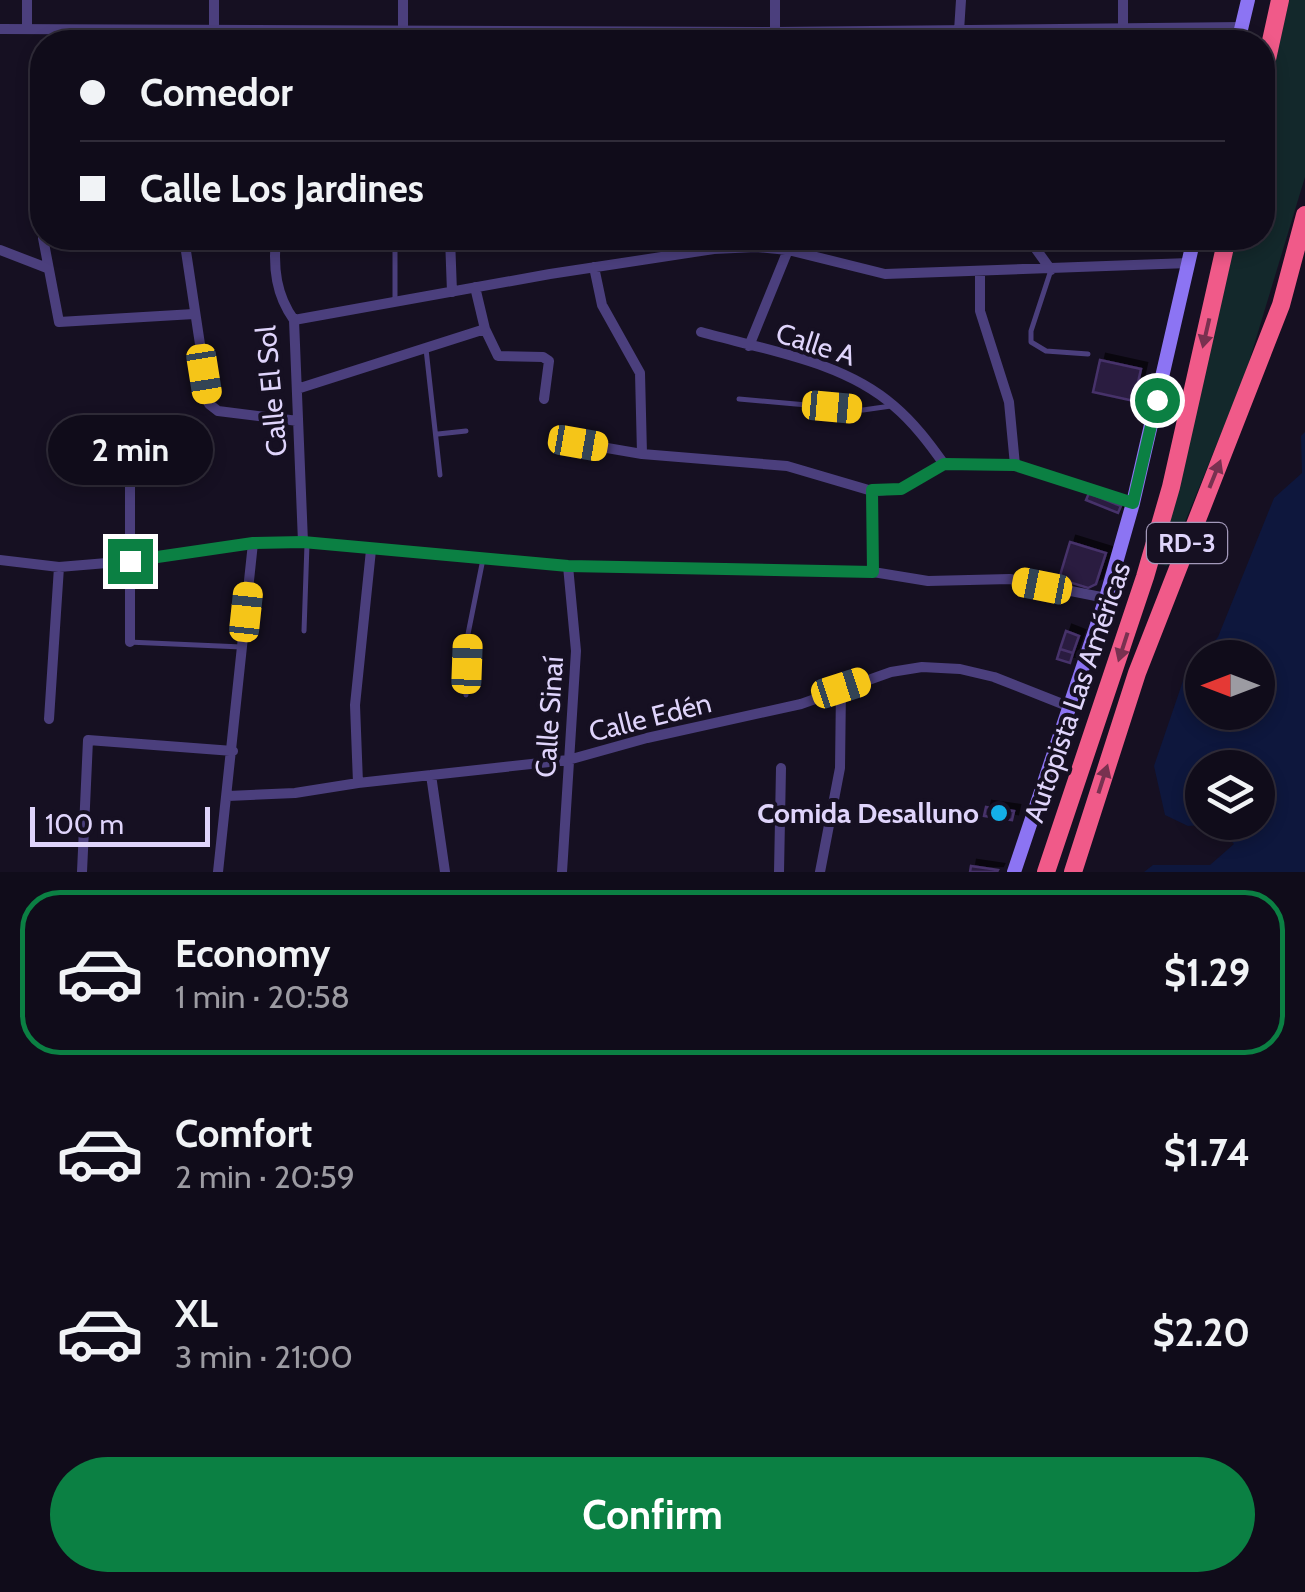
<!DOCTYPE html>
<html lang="en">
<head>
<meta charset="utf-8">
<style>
	:root { --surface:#100c1a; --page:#191523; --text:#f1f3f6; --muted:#9c9ba2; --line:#302c39; --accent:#0b8043 }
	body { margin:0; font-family:Cabin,sans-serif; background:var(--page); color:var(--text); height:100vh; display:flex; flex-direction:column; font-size:38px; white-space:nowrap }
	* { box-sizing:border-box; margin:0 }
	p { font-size:32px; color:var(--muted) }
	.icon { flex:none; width:55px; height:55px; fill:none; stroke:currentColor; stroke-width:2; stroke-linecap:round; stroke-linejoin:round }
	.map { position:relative; height:872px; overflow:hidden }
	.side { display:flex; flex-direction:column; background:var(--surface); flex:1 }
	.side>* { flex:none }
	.banner { position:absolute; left:30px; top:30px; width:1245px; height:220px; border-radius:40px; box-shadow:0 5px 15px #0003,0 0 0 2px var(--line); display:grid; align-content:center; height:220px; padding:0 50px; background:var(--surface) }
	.needle { width:65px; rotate:270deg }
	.fabs { position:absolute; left:1185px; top:640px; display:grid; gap:20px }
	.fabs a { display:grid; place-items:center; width:90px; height:90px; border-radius:50%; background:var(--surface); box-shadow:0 5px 15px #0003,0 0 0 2px var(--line); font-size:50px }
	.scale { position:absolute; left:30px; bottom:25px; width:180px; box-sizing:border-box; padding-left:10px; border:5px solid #dfd4fb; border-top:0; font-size:28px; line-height:35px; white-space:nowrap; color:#dfd4fb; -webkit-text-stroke:8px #161022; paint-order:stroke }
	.end { position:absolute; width:45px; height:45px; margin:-22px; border:12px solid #0b8043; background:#fff; box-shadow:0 0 0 5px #fff }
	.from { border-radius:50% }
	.bubble { position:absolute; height:70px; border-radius:35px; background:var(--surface); box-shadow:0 5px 15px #0003,0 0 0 2px var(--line); font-size:32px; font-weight:800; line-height:70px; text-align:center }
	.car { position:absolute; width:30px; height:60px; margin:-30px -15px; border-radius:12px; box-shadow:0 0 8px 2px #0007; background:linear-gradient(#f5c518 24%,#345 0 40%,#f5c518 0 76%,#345 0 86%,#f5c518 0) }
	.banner b { display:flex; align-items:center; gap:35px; height:95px; font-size:38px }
	.banner b+b { border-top:2px solid var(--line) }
	.banner i { width:25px; height:25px; background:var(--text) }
	ul { padding:18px 0 0; list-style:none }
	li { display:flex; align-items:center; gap:30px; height:165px; margin:0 20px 15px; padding:0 30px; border:5px solid transparent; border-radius:40px }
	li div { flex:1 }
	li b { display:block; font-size:38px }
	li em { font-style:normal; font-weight:800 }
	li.selected { border-color:var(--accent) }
	li>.icon { width:90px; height:90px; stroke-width:1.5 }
	.cta { display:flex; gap:20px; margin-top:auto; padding:20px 50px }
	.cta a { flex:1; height:115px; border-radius:60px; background:var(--accent); color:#fff; font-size:40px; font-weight:800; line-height:115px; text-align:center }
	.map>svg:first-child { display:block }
	.green { fill:#13282b }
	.water { fill:#0e173d; fill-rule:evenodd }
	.building { fill:#2b1d41; stroke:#46326b; stroke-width:2.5; filter:url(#shadow) }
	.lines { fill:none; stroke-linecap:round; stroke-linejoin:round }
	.lane { stroke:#4b3f7d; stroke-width:5 }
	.street { stroke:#4b3f7d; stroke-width:10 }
	.secondary { stroke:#8c74f3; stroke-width:14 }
	.highway { stroke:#f05a89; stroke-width:18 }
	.oneway { fill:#783150 }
	.route { stroke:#0b8043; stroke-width:12 }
	.poi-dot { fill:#14afe7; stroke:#161022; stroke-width:4 }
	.labels { text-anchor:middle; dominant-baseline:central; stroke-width:8; stroke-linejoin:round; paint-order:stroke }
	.shield { fill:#161022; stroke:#a399ba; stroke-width:2.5 }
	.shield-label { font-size:25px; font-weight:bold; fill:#dfd4fb }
	.street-label { font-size:28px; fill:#dfd4fb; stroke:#161022 }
	.poi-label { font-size:28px; font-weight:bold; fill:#dfd4fb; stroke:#161022; text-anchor:end }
</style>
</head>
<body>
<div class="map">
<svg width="1305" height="872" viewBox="0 0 1305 872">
	<defs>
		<filter id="shadow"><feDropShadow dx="6" dy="-6" stdDeviation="0" flood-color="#0009"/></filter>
	</defs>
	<rect width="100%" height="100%" fill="#161022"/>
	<path class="green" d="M1289 0H1305V177L1245 375 1167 566 1160 564 1236 238H1262L1263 119Z"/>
	<path class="water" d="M1305 432V872H1144L1153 865H1210L1234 844 1216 824 1188 826 1165 815 1154 766 1185 675 1218 637 1274 498 1302 473 1301 436ZM1202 658H1258V712H1202ZM1202 768H1258V822H1202Z"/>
	<path class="building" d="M1100 360 1141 369 1134 401 1093 392Z
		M1089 493 1121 506 1118 513 1086 500Z
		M1070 542 1106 553 1096 584 1088 588 1059 579Z
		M1066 631 1079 636 1073 653 1060 649Z
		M1060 649 1073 653 1070 663 1057 659Z
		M986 807 1014 811 1012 820 984 816Z
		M971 866 998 870 997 872H970Z"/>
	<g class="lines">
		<path class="lane" d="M395 238V300
			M1051 270 1031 331V342L1046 351 1088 354
			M426 349 440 475
			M739 399 863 410 891 406
			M438 434 466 431
			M304 631 307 544
			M128 642 242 647
			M466 695 468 634 483 559"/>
		<path class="street" d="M27 0V29
			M214 0V30
			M1123 0V29
			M0 29 775 32 1242 27
			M403 31V0
			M959 31 961 0
			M775 32V0
			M35 165 42 231
			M43 238 59 322 194 314
			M184 238 209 404 218 411 298 421
			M276 238C273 268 276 295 294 320L303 542
			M450 238 452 292
			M672 238V254
			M1028 238 1051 270
			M0 250 47 268
			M594 267 602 305 640 373 642 454
			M980 272V311L1009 402 1015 465
			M475 287 485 329 498 356 543 357 549 361 544 399
			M294 320 550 274 714 249 756 247 788 250 885 274 1189 263
			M701 332C765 350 843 361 894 406 914 423 929 443 944 464
			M749 346 788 250
			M297 389 485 329
			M130 421V642
			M578 443 642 454 787 466 872 491 901 489 944 464 1015 465 1133 503
			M872 491 873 572
			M0 560 59 567 131 561 253 543 303 542 568 566 873 572 928 581 1010 579 1106 598
			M49 719 59 567
			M431 775 445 872
			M358 783 355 705 371 550
			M228 796 295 793 358 783 568 760 647 738 801 704 891 672 922 667 960 669 994 677 1070 707
			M82 872 88 740 233 751
			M218 872 253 543
			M562 872 576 651 568 566
			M779 872 781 768
			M820 872 840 768 841 688"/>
		<path class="secondary" d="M1238 42 1248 0
			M1014 872 1106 598 1133 503 1194 238"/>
		<path class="highway" d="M1262 82 1280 0
			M1046 872 1145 577 1171 487 1227 238
			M1073 872 1137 673 1281 305 1305 215"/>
	</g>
	<defs><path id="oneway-solid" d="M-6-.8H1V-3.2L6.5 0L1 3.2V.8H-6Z" transform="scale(2.5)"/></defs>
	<g class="oneway">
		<use href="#oneway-solid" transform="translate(1206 333) rotate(103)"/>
		<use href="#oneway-solid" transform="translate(1215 474) rotate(-68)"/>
		<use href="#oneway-solid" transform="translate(1123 647) rotate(108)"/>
		<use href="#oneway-solid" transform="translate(1103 779) rotate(-72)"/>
	</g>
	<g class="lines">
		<path class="route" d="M130 561 253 543 303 542 568 566 873 572 872 490 901 489 944 464 1015 465 1133 503 1157 400"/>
	</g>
	<circle class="poi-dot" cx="999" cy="813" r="10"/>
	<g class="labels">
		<rect class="shield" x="1147" y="523" width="80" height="40" rx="8"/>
		<g class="shield-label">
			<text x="1187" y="543">RD-3</text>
		</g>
		<g class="street-label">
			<text transform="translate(816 344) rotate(18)">Calle A</text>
			<text transform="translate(271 391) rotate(-95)">Calle El Sol</text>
			<text transform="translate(1077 692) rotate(-71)">Autopista Las Américas</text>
			<text transform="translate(549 717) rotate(-86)">Calle Sinaí</text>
			<text transform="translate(650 717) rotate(-14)">Calle Edén</text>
		</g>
		<g class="poi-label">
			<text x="979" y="813">Comida Desalluno</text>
		</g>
	</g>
</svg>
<div class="fabs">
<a><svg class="needle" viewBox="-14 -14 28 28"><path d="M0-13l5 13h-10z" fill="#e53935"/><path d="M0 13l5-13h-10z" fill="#9c9ba2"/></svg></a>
<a><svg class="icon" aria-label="layers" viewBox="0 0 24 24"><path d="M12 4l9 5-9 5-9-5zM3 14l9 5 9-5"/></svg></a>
</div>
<div class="scale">100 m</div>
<i class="end from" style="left:1157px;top:400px"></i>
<i class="end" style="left:130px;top:561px"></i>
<div class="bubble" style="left:48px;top:415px;width:165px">2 min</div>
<i class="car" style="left:204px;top:374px;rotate:171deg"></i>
<i class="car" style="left:832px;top:407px;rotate:95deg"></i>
<i class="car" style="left:578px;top:443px;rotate:100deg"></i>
<i class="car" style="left:1042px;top:586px;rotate:281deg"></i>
<i class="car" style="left:246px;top:612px;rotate:6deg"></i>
<i class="car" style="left:467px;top:664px;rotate:2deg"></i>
<i class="car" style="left:841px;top:688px;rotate:72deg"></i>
<div class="banner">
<b><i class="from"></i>Comedor</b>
<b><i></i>Calle Los Jardines</b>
</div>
</div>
<section class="side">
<ul>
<li class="selected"><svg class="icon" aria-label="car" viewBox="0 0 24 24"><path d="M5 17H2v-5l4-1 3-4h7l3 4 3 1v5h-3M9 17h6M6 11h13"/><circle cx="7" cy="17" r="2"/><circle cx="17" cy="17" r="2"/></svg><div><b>Economy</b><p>1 min · 20:58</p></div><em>$1.29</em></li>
<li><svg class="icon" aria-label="car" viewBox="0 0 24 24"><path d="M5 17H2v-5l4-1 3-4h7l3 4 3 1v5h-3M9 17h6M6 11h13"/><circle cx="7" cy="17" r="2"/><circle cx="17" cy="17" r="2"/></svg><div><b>Comfort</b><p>2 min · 20:59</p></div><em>$1.74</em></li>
<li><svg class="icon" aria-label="car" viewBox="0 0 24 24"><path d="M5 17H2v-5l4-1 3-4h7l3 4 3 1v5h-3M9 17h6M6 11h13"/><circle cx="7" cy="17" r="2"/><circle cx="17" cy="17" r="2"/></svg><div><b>XL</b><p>3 min · 21:00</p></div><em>$2.20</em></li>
</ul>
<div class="cta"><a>Confirm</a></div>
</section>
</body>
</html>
